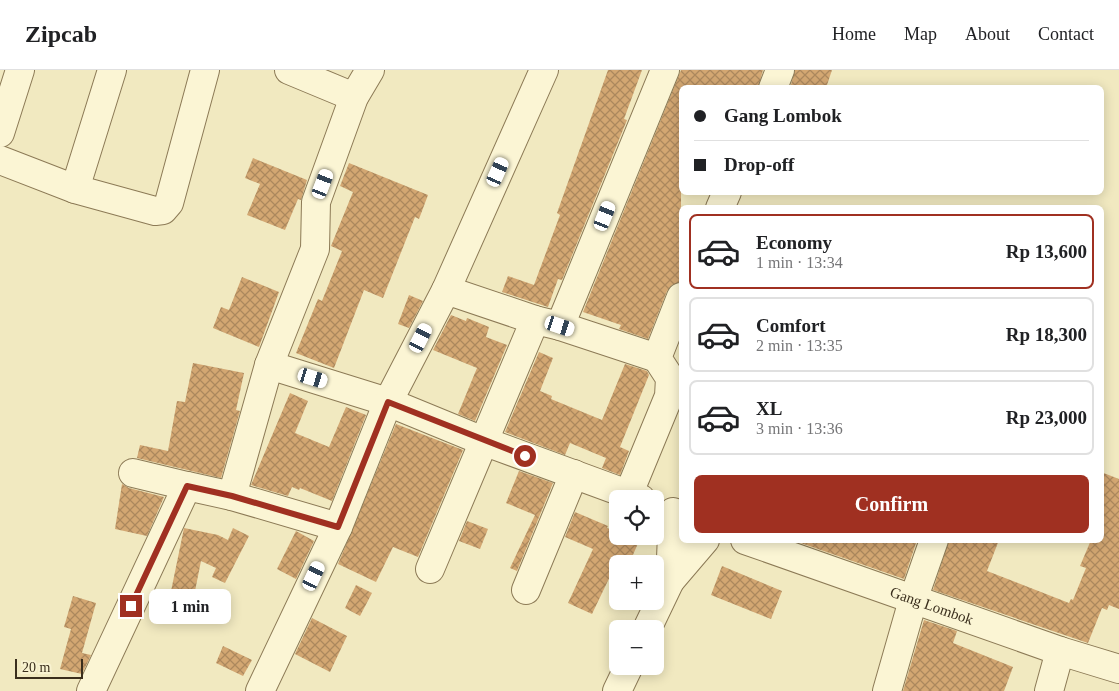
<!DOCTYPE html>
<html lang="en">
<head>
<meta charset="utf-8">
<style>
	:root { --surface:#fff; --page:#f6f6f6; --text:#202124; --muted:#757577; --line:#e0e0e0; --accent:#a03021 }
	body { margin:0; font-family:Georgia,serif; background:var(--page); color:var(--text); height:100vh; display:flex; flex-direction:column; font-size:19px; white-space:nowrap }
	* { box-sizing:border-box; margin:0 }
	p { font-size:16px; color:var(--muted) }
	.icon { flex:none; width:28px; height:28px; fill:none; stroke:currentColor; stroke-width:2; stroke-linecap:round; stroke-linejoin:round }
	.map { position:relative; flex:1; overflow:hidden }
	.drawer { position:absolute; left:679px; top:135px; width:425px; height:338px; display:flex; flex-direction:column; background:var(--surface); border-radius:8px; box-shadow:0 2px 12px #0003 }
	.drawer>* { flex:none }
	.top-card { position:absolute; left:679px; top:15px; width:425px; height:110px; border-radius:8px; box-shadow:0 2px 12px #0003; display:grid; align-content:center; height:110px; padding:0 15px; background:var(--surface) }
	.fabs { position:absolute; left:609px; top:420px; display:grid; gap:10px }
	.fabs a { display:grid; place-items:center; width:55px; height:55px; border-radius:8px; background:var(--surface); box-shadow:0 2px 12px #0003; font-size:25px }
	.scale { position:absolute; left:15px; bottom:12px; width:68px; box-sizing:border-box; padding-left:5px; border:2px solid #3a2e1c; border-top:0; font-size:14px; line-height:18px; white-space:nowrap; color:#3a2e1c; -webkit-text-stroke:4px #f8f2d0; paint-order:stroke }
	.end { position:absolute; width:22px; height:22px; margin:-11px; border:6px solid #a03021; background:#fff; box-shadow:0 0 0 2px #fff }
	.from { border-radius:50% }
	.bubble { position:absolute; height:35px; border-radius:8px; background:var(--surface); box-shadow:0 2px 12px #0003; font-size:16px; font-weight:800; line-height:35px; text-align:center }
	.car { position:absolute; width:15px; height:30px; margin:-15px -8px; border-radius:6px; box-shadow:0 0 4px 1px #0007; background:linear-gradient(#fff 24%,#345 0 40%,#fff 0 76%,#345 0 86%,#fff 0) }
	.top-card b { display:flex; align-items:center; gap:18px; height:48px; font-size:19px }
	.top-card b+b { border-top:1px solid var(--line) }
	.top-card i { width:12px; height:12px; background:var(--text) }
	ul { padding:9px 0 0; list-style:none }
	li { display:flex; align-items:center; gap:15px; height:75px; margin:0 10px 8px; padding:0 5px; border:2px solid var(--line); border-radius:8px }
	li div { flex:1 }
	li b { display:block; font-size:19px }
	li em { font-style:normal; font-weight:800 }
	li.on { border-color:var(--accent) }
	li>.icon { width:45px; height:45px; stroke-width:1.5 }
	.primary-button { display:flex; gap:10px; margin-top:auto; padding:10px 15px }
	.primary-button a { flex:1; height:58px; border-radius:8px; background:var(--accent); color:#fff; font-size:20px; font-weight:800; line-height:58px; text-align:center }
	header { display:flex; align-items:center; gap:30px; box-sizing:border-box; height:70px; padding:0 25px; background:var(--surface); border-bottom:1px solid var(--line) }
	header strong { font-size:24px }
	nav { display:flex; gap:28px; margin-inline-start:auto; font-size:18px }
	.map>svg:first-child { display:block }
	.building { fill:url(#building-cross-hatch) }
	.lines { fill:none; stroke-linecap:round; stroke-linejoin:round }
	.minor-casing { stroke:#8c7a56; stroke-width:30 }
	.minor { stroke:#fbf5d4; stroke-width:28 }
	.route { stroke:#a03021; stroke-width:6 }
	.labels { text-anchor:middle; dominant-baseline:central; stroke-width:4; stroke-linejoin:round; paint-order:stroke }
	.street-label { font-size:15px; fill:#3a2e1c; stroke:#f8f2d0 }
</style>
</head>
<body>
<header>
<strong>Zipcab</strong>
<nav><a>Home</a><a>Map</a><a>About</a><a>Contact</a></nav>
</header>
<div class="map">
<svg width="1119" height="621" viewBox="0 0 1119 621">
	<defs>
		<pattern id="building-cross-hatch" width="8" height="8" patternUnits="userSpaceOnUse" patternTransform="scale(1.25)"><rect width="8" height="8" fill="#d3a772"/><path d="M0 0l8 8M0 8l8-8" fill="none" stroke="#ac885d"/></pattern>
	</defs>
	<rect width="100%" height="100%" fill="#f1e9c0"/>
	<path class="building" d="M608 0H642L624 49 627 50 562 210 558 209 548 237 502 222 508 206 534 215 560 145 557 143Z
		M681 0H763L758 18H681V212L672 215 667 221 648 269 619 259 621 255 583 242Z
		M795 0H832L826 18H790Z
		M253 88 307 110 301 130 298 129 285 160 247 145 260 114 245 108Z
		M349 93 428 125 419 149 415 147 383 228 364 220 334 298 296 283 318 229 322 231 342 181 331 176 353 122 340 116Z
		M242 207 279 222 259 277 213 258 221 237 229 240Z
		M409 225 423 231 409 258 398 254Z
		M451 245 466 251 467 248 489 257 486 267 507 275 475 351 458 344 477 298 433 280Z
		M539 282 553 288 540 321 552 326 551 329 602 350 625 294 647 301 649 305 620 377 629 381 620 405 602 398 606 388 570 373 565 385 505 362Z
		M193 293 244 303 236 340 240 341 221 408 137 388 140 375 168 381 177 331 185 332Z
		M290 323 308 331 295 363 329 377 346 337 366 345 332 431 300 418 299 420 292 417 288 426 251 415Z
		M396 354 463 380 418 487 393 477 376 512 338 494Z
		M519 401 553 413 517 501 510 498 535 445 506 433Z
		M1101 402 1119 409V539L1109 535 1107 540 1102 538 1088 573 933 520 949 470H999L987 501 1069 533 1071 529 1073 530 1086 498 1080 496 1091 470H1101Z
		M122 414 129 418 164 427 147 466 115 459Z
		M575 442 608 456 607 458 618 462V466H627L639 471 629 494H616L592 544 568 533 593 479 565 467Z
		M467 451 488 459 480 479 459 471Z
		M184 458 218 465 228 470 233 458 249 466 225 513 212 507 216 498 201 491 193 531 201 533 197 551 163 543 167 525 170 526Z
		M296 461 314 471 296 509 277 499Z
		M792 470H917L904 509Z
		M722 496 782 521 771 549 711 525Z
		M356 515 372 523 360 546 345 538Z
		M73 526 96 533 82 583 91 585 82 604 60 599 71 559 64 557Z
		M312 548 347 566 330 602 295 584Z
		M924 550 957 561 953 573 1013 597 1004 621H903Z
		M223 576 252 590 243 606 216 593Z"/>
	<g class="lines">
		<g class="minor-casing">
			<g id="minor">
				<path d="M289 0 354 27"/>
				<path d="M773 18 780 0"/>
				<path d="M0 63 20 0"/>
				<path d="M0 90 75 119 155 141 163 140 169 133 205 0"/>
				<path d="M75 119 112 0"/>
				<path d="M720 138 727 122"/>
				<path d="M446 220 544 0"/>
				<path d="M657 288 560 256 665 0"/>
				<path d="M269 295 388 332 483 371 641 429"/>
				<path d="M133 403 187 416"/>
				<path d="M629 423 669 326 670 308 657 288 681 227"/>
				<path d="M232 426 269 295 315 179 316 132 354 27 370 0"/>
				<path id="s1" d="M745 470 1060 581 1119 599"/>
				<path d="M430 499 535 250"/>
				<path d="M670 511 673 442"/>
				<path d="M526 520 574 404"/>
				<path d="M647 559 670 511 705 470"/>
				<path d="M91 621 187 416 232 426 338 457"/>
				<path d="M260 621 338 457 388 332 446 220 535 250 560 256"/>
				<path d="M617 621 629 596"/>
				<path d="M887 621 913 530 934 470"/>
				<path d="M1049 621 1060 581"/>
			</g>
		</g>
		<use href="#minor" class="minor"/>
	</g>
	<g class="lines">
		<path class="route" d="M131 536 187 416 232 426 338 457 388 332 525 386"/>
	</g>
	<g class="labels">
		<g class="street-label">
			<text stroke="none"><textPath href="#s1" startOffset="198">Gang Lombok</textPath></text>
		</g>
	</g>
</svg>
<div class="fabs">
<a><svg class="icon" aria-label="locate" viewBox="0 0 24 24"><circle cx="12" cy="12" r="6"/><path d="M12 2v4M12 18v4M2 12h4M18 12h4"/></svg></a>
<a>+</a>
<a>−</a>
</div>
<div class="scale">20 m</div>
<i class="end from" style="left:525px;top:386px"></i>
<i class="end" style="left:131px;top:536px"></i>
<div class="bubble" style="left:149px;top:519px;width:82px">1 min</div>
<i class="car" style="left:498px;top:102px;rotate:24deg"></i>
<i class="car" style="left:323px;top:114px;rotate:21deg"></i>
<i class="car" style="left:605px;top:146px;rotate:22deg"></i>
<i class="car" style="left:560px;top:256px;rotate:108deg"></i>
<i class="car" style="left:421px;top:268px;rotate:27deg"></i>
<i class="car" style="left:313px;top:308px;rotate:107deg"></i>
<i class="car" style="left:314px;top:506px;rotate:25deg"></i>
<div class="top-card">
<b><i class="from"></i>Gang Lombok</b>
<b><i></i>Drop-off</b>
</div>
<section class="drawer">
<ul>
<li class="on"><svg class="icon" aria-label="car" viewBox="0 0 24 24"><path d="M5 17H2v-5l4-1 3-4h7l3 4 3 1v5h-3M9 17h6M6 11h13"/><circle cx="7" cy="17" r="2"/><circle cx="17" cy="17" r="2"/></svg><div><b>Economy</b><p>1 min · 13:34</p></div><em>Rp 13,600</em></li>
<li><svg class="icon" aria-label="car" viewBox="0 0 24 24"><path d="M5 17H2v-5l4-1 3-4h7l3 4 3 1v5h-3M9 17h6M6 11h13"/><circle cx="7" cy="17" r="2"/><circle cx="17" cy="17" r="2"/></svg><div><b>Comfort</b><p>2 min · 13:35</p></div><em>Rp 18,300</em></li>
<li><svg class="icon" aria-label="car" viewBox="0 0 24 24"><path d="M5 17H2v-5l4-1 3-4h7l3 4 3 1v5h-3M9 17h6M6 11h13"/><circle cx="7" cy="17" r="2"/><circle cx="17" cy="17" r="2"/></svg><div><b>XL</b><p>3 min · 13:36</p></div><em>Rp 23,000</em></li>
</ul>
<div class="primary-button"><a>Confirm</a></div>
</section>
</div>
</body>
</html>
